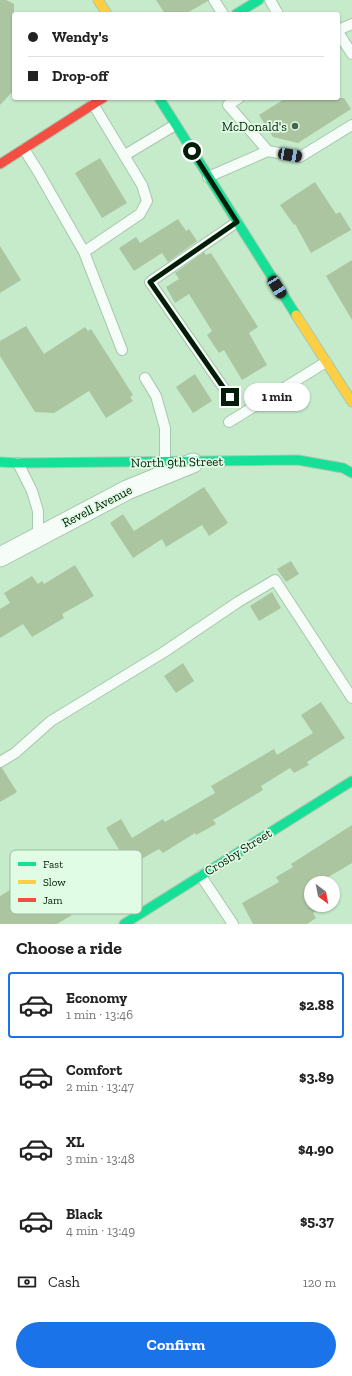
<!DOCTYPE html>
<html lang="en">
<head>
<meta charset="utf-8">
<style>
	:root { --surface:#fff; --page:#f2f2f2; --text:#222; --muted:#767676; --line:#e0e0e0; --accent:#1a73e8 }
	body { margin:0; font-family:"Zilla Slab",serif; background:var(--page); color:var(--text); height:100vh; display:flex; flex-direction:column; font-size:15px; white-space:nowrap }
	* { box-sizing:border-box; margin:0 }
	p { font-size:13px; color:var(--muted) }
	.icon { flex:none; width:22px; height:22px; fill:none; stroke:currentColor; stroke-width:2; stroke-linecap:round; stroke-linejoin:round }
	.map { position:relative; height:924px; overflow:hidden }
	.sheet { display:flex; flex-direction:column; background:var(--surface); flex:1 }
	.sheet>* { flex:none }
	.banner { position:absolute; left:12px; top:12px; width:328px; height:88px; border-radius:4px; box-shadow:0 1px 3px #0004; display:grid; align-content:center; height:88px; padding:0 16px; background:var(--surface) }
	.needle { width:26px; rotate:148deg }
	.fabs { position:absolute; left:304px; top:876px; display:grid; gap:8px }
	.fabs a { display:grid; place-items:center; width:36px; height:36px; border-radius:50%; background:var(--surface); box-shadow:0 1px 3px #0004; font-size:20px }
	.end { position:absolute; width:18px; height:18px; margin:-9px; border:5px solid #031d08; background:#fff; box-shadow:0 0 0 2px #fff }
	.from { border-radius:50% }
	.bubble { position:absolute; height:28px; border-radius:14px; background:var(--surface); box-shadow:0 1px 3px #0004; font-size:13px; font-weight:800; line-height:28px; text-align:center }
	.car { position:absolute; width:12px; height:24px; margin:-12px -6px; border-radius:5px; box-shadow:0 0 3px 1px #0007; background:linear-gradient(#222 24%,#8ab4d8 0 40%,#222 0 76%,#8ab4d8 0 86%,#222 0) }
	.banner b { display:flex; align-items:center; gap:14px; height:38px; font-size:15px }
	.banner b+b { border-top:1px solid var(--line) }
	.banner i { width:10px; height:10px; background:var(--text) }
	ul { padding:0; list-style:none }
	li { display:flex; align-items:center; gap:12px; height:66px; margin:0 8px 6px; padding:0 8px; border:2px solid transparent; border-radius:4px }
	li div { flex:1 }
	li b { display:block; font-size:15px }
	li em { font-style:normal; font-weight:800 }
	li.active { border-color:var(--accent) }
	li>.icon { width:36px; height:36px; stroke-width:1.5 }
	h2 { padding:0 16px; font-size:18px; line-height:48px }
	.pay { display:flex; align-items:center; gap:10px; height:44px; padding:0 16px; font-size:15px }
	.pay p { margin-inline-start:auto }
	.cta { display:flex; gap:8px; margin-top:auto; padding:8px 16px }
	.cta a { flex:1; height:46px; border-radius:24px; background:var(--accent); color:#fff; font-size:16px; font-weight:800; line-height:46px; text-align:center }
	.map>svg:first-child { display:block }
	.building { fill:#abc5a1 }
	.lines { fill:none; stroke-linecap:round; stroke-linejoin:round }
	.lane-casing { stroke:#a8c7ad; stroke-width:12 }
	.street-casing { stroke:#a8c7ad; stroke-width:21 }
	.fast-casing { stroke:#a8c7ad; stroke-width:11 }
	.slow-casing { stroke:#a8c7ad; stroke-width:11 }
	.jam-casing { stroke:#a8c7ad; stroke-width:11 }
	.lane { stroke:#f6fcf7; stroke-width:10 }
	.street { stroke:#f6fcf7; stroke-width:19 }
	.fast { stroke:#16e098; stroke-width:9 }
	.slow { stroke:#ffcf43; stroke-width:9 }
	.jam { stroke:#f24e42; stroke-width:9 }
	.route { stroke:#031d08; stroke-width:5 }
	.poi-dot { fill:#47654c; stroke:#e1fce5; stroke-width:1.5 }
	.labels { text-anchor:middle; dominant-baseline:central; stroke-width:3.5; stroke-linejoin:round; paint-order:stroke }
	.poi-label { font-size:13px; fill:#031d08; stroke:#e1fce5; text-anchor:end }
	.street-label { font-size:13px; fill:#031d08; stroke:#e1fce5 }
	.key { fill:#e1fce5; stroke:#9eb9a3; stroke-width:1 }
	.key-label { font-size:11px; fill:#031d08 }
</style>
</head>
<body>
<div class="map">
<svg width="352" height="924" viewBox="0 0 352 924">
	<rect width="100%" height="100%" fill="#c5ebcb"/>
	<path class="building" d="M0 0H6L14 4V90L0 105Z
		M156 0H208V1L185 14H165Z
		M286 98H344L351 109 298 143 273 137 259 115Z
		M100 158 127 203 102 218 75 173Z
		M315 182 336 214 340 212 351 230 311 253 295 224 294 225 280 205Z
		M178 219 186 231 189 229 197 241 168 262 162 253 134 271 119 248 136 237 140 243Z
		M0 246 21 280 0 293Z
		M204 252 206 255 211 253 258 327 249 333 267 365 242 380 224 350 219 353 207 335 212 331 189 294 175 303 166 287 179 279 175 273Z
		M352 260V320L326 276Z
		M26 326 44 354 85 327 88 331 91 329 133 395 130 397 133 401 106 418 89 391 54 413 35 412 0 356V341Z
		M195 374 212 401 193 413 176 387Z
		M204 487 228 523 209 536 202 525 166 547 162 539 133 558 110 523 123 514 134 531Z
		M291 561 299 574 286 582 277 569Z
		M75 565 94 596 62 614 64 618 32 637 23 624 0 638V609L10 603 4 593 32 576 38 584 42 581 44 584Z
		M272 592 281 608 259 621 250 606Z
		M183 663 194 681 176 693 164 676Z
		M321 702 345 738 307 762 309 765 294 773 290 768 261 786 263 790 213 820 216 824 196 835 195 833 163 853 159 849 129 866 106 828 121 819 132 838 163 819 165 822 215 793 211 786 274 749 277 755 313 733 301 715Z
		M0 768H2L17 792 0 802Z
		M352 825V863L320 882 321 883H311V905H327L313 913 316 918 307 924H253L242 903 279 882 276 877 293 867 291 864Z
		M74 885 87 906 57 924H0V896L10 890 21 908 43 895 47 902Z"/>
	<g class="lines">
		<g class="lane-casing">
			<path id="lane" d="M214 0 223 14
				M270 0 278 14
				M338 30 352 24
				M338 32 352 54
				M239 98 228 105 268 151
				M24 149 39 173 84 252 122 350
				M125 155 175 125
				M208 177 268 151 300 157 352 125
				M84 252 140 214 147 201 142 185 93 104
				M145 378 156 396 165 428V462
				M230 397 150 282 237 222
				M229 422 326 362
				M18 463 32 491 38 511V536
				M0 762 15 753 51 721 164 652 238 602 275 580 352 698
				M201 876 233 924"/>
		</g>
		<g class="street-casing">
			<path id="street" d="M0 557 127 490 193 463"/>
		</g>
		<g class="fast-casing">
			<path id="fast" d="M236 14 259 0
				M159 98 296 315
				M0 462 18 463 298 460 343 468 352 473
				M124 924 352 781"/>
		</g>
		<g class="slow-casing">
			<path id="slow" d="M98 0 107 14
				M296 315 352 402"/>
		</g>
		<g class="jam-casing">
			<path id="jam" d="M0 164 103 98"/>
		</g>
		<use href="#lane" class="lane"/>
		<use href="#street" class="street"/>
		<use href="#fast" class="fast"/>
		<use href="#slow" class="slow"/>
		<use href="#jam" class="jam"/>
	</g>
	<g class="lines">
		<path class="route" d="M192 151 237 222 150 282 230 397"/>
	</g>
	<circle class="poi-dot" cx="295" cy="126" r="4"/>
	<g class="labels">
		<g class="poi-label">
			<text x="287" y="126">McDonald's</text>
		</g>
		<g class="street-label">
			<text transform="translate(177 462) rotate(-1)">North 9th Street</text>
			<text transform="translate(97 506) rotate(-27)">Revell Avenue</text>
			<text transform="translate(238 852) rotate(-32)">Crosby Street</text>
		</g>
	</g>
	<rect x="10" y="850" width="132" height="64" rx="6" class="key"/>
	<rect x="18" y="862" width="18" height="4" fill="#16e098"/>
	<rect x="18" y="880" width="18" height="4" fill="#ffcf43"/>
	<rect x="18" y="898" width="18" height="4" fill="#f24e42"/>
	<g class="key-label">
		<text x="43" y="868">Fast</text>
		<text x="43" y="886">Slow</text>
		<text x="43" y="904">Jam</text>
	</g>
</svg>
<div class="fabs">
<a><svg class="needle" viewBox="-14 -14 28 28"><path d="M0-13l5 13h-10z" fill="#e53935"/><path d="M0 13l5-13h-10z" fill="#767676"/></svg></a>
</div>
<i class="end from" style="left:192px;top:151px"></i>
<i class="end" style="left:230px;top:397px"></i>
<div class="bubble" style="left:244px;top:383px;width:66px">1 min</div>
<i class="car" style="left:290px;top:155px;rotate:100deg"></i>
<i class="car" style="left:277px;top:287px;rotate:148deg"></i>
<div class="banner">
<b><i class="from"></i>Wendy's</b>
<b><i></i>Drop-off</b>
</div>
</div>
<section class="sheet">
<h2>Choose a ride</h2>
<ul>
<li class="active"><svg class="icon" aria-label="car" viewBox="0 0 24 24"><path d="M5 17H2v-5l4-1 3-4h7l3 4 3 1v5h-3M9 17h6M6 11h13"/><circle cx="7" cy="17" r="2"/><circle cx="17" cy="17" r="2"/></svg><div><b>Economy</b><p>1 min · 13:46</p></div><em>$2.88</em></li>
<li><svg class="icon" aria-label="car" viewBox="0 0 24 24"><path d="M5 17H2v-5l4-1 3-4h7l3 4 3 1v5h-3M9 17h6M6 11h13"/><circle cx="7" cy="17" r="2"/><circle cx="17" cy="17" r="2"/></svg><div><b>Comfort</b><p>2 min · 13:47</p></div><em>$3.89</em></li>
<li><svg class="icon" aria-label="car" viewBox="0 0 24 24"><path d="M5 17H2v-5l4-1 3-4h7l3 4 3 1v5h-3M9 17h6M6 11h13"/><circle cx="7" cy="17" r="2"/><circle cx="17" cy="17" r="2"/></svg><div><b>XL</b><p>3 min · 13:48</p></div><em>$4.90</em></li>
<li><svg class="icon" aria-label="car" viewBox="0 0 24 24"><path d="M5 17H2v-5l4-1 3-4h7l3 4 3 1v5h-3M9 17h6M6 11h13"/><circle cx="7" cy="17" r="2"/><circle cx="17" cy="17" r="2"/></svg><div><b>Black</b><p>4 min · 13:49</p></div><em>$5.37</em></li>
</ul>
<div class="pay"><svg class="icon" aria-label="cash" viewBox="0 0 24 24"><path d="M3 7h18v10H3z"/><circle cx="12" cy="12" r="2"/></svg>Cash<p>120 m</p></div>
<div class="cta"><a>Confirm</a></div>
</section>
</body>
</html>
